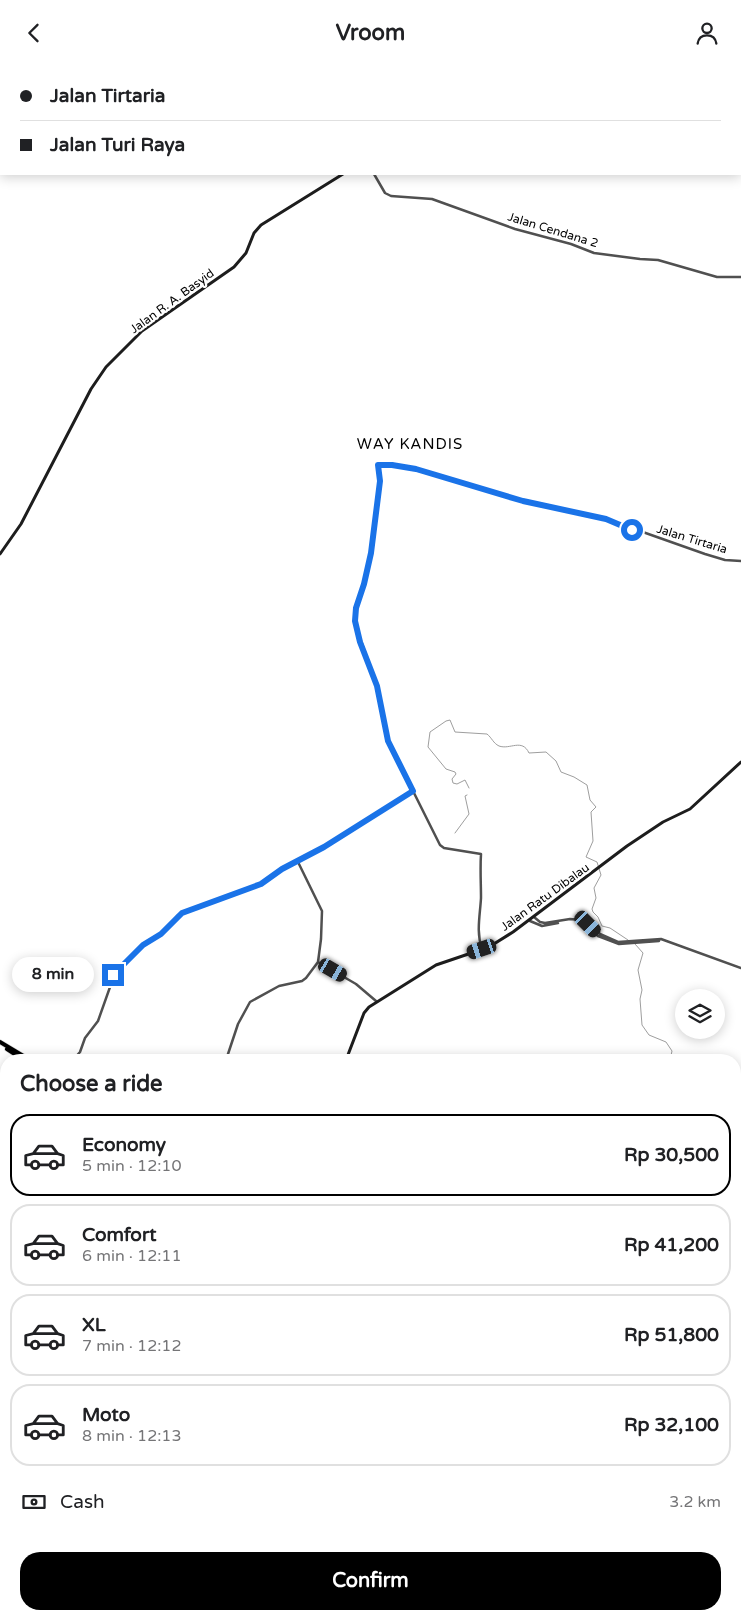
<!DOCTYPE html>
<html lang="en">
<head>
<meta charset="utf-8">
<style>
	:root { --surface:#fff; --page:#f6f6f6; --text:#202124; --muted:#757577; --line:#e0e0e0; --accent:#000 }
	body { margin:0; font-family:"Varela Round",sans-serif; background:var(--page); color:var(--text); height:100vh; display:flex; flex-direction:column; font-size:19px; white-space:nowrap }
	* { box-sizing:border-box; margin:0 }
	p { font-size:16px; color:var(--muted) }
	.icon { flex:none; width:28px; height:28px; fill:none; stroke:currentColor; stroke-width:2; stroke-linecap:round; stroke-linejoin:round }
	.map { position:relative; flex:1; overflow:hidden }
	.panel { position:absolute; left:0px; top:989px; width:741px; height:566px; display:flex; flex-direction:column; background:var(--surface); border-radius:20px 20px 0 0; box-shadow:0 2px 12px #0003 }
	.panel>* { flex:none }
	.guide { position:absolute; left:0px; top:0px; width:741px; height:110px; box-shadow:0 2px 12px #0003; display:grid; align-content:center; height:110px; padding:0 20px; background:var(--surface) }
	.buttons { position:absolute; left:675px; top:924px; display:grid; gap:10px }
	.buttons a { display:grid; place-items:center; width:50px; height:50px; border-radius:50%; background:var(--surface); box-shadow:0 2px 12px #0003; font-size:25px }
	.end { position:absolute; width:22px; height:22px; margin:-11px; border:6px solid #1a73e8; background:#fff; box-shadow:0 0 0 2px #fff }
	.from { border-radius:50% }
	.bubble { position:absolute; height:35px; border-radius:18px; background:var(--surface); box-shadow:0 2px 12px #0003; font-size:16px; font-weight:700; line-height:35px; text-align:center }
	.car { position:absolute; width:15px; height:30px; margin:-15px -8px; border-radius:6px; box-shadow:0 0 4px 1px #0007; background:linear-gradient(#222 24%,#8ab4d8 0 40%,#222 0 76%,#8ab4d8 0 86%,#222 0) }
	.guide b { display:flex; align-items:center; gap:18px; height:48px; font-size:19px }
	.guide b+b { border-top:1px solid var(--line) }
	.guide i { width:12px; height:12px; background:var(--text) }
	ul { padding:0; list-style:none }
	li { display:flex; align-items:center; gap:15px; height:82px; margin:0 10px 8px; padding:0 10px; border:2px solid var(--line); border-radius:20px }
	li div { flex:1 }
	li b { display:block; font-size:19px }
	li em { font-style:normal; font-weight:700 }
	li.on { border-color:var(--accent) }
	li>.icon { width:45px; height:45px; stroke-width:1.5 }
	h2 { padding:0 20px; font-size:22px; line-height:60px }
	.pay { display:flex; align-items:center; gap:12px; height:55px; padding:0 20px; font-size:19px }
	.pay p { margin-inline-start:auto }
	.primary-button { display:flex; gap:10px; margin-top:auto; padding:10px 20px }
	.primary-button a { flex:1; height:58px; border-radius:20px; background:var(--accent); color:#fff; font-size:20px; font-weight:700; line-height:58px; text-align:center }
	header { display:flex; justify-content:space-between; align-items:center; height:65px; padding:0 20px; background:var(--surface); font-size:22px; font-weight:700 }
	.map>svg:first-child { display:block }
	.forest { fill:url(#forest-firs) }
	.park { fill:url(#park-tufts) }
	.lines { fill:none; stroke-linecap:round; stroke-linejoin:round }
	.stream { stroke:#9e9e9e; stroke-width:1 }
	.primary-casing { stroke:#dbdbdb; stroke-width:5.5 }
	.trunk-casing { stroke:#dbdbdb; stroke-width:5.5 }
	.tertiary { stroke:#505050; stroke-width:2.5 }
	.secondary { stroke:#1d1d1d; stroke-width:3 }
	.primary { stroke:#000; stroke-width:4 }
	.trunk { stroke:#000; stroke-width:4 }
	.route { stroke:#1a73e8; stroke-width:6 }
	.labels { text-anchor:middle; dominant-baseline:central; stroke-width:4.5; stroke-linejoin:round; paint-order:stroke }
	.street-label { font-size:12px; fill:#000; stroke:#fff }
	.quarter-label { font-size:15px; letter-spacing:1px; fill:#000; stroke:#fff }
</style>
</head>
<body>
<header><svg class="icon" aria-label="back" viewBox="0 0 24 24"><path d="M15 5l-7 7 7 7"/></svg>Vroom<svg class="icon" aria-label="person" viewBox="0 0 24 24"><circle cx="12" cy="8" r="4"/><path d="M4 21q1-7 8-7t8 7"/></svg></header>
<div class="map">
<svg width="741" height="1554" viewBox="0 0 741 1554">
	<defs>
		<pattern id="forest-firs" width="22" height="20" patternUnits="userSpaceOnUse" patternTransform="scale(1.25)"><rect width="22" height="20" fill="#d7d7d7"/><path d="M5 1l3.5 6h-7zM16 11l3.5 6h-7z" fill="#b7b7b7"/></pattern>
		<pattern id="park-tufts" width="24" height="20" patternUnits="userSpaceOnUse" patternTransform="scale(1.25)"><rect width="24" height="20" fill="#d7d7d7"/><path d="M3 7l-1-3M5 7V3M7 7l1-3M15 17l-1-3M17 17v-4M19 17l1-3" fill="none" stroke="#b7b7b7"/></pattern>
	</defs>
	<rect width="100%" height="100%" fill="#fff"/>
	<path class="forest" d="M621 1549H677L680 1554H622Z"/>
	<path class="park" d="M432 1549H555V1551L431 1553Z"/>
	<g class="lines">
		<path class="stream" d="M469 723 465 715 457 719 453 718 452 714 456 709 455 707 446 704 428 682 430 667 446 656 450 655 455 667 487 669C492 673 493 678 499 681 510 685 522 673 529 688L546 687 556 696 561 707 574 712 587 720 590 735 596 742 591 747 593 776 586 792 597 797 601 810 594 823 596 833 592 844 593 847 598 852 602 861 610 863 628 875
			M455 768 469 749 465 731 467 730
			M635 879 643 888 638 905 642 925 640 934 642 960 649 970 666 977 672 986 670 995"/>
		<g class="primary-casing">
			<path id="primary" d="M0 1461 6 1463
				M0 1465 6 1468
				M735 1481 741 1480
				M403 1549 420 1554
				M411 1549 422 1552 440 1553 568 1551 585 1549
				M573 1554 592 1549"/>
		</g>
		<g class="trunk-casing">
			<path id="trunk" d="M0 977 30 995
				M7 984 24 995
				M698 1549 701 1554
				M701 1549 704 1554"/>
		</g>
		<path class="tertiary" d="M374 109 385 128 391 131 432 134 515 164 571 179 594 188 640 194 658 195 717 212H741
			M534 852 540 857 545 858 570 854 581 855 588 859 600 869 618 877 661 874 741 903
			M530 856 542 861 558 858
			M583 858 598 871 619 879 659 876
			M482 884C476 867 480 851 481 833 481 818 480 804 481 789L444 783 440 780 388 676 377 621 356 562V543L364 519 371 488 380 416 378 400 393 399 416 405 523 436 606 454 705 489 725 495 741 496
			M318 897 356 919 376 936
			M73 995 80 987 85 973 98 956 115 908 143 880 161 869 178 850 186 846 264 817 282 805 324 782 413 726
			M226 995 238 959 250 937 279 921 302 916 306 913 318 897 321 874 322 846 298 797
			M0 1380 6 1378
			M51 1554 53 1549"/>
		<path class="secondary" d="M434 1 435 0
			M0 489 21 459 91 324 106 302 142 266 234 202 246 188 254 168 261 160 343 109
			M346 995 364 948 369 942 436 900 489 882 513 867 627 781 663 757 690 744 741 697
			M226 1554V1549"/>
		<use href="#primary" class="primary"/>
		<use href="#trunk" class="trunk"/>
	</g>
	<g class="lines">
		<path class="route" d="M113 910 143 880 161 869 182 848 261 819 282 804 324 782 413 726 388 676 377 621 360 577 355 556 356 543 364 519 371 488 380 416 378 400H392L416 404 523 436 606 454 632 465"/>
	</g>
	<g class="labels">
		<g class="street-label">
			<text transform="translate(553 165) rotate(17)">Jalan Cendana 2</text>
			<text transform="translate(172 236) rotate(-36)">Jalan R. A. Basyid</text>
			<text transform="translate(692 474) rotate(17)">Jalan Tirtaria</text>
			<text transform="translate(545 832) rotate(-36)">Jalan Ratu Dibalau</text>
		</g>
		<g class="quarter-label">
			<text x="410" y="379">WAY KANDIS</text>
		</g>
	</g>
</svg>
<div class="buttons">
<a><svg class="icon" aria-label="layers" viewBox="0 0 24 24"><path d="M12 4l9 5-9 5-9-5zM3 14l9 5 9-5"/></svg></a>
</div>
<i class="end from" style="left:632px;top:465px"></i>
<i class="end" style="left:113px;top:910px"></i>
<div class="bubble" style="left:12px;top:892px;width:82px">8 min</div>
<i class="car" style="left:588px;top:859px;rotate:135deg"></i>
<i class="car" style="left:482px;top:884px;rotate:252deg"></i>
<i class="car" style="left:333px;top:905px;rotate:120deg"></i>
<div class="guide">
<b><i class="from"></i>Jalan Tirtaria</b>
<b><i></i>Jalan Turi Raya</b>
</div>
<section class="panel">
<h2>Choose a ride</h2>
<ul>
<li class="on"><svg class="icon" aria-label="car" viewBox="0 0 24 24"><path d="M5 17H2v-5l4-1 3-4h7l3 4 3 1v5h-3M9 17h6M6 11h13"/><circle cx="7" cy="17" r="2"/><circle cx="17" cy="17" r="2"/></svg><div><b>Economy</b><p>5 min · 12:10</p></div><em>Rp 30,500</em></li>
<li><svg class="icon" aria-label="car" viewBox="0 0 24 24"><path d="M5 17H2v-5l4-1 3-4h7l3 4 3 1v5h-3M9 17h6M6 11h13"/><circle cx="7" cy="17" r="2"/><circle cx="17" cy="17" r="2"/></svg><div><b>Comfort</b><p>6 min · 12:11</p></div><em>Rp 41,200</em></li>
<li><svg class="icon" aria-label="car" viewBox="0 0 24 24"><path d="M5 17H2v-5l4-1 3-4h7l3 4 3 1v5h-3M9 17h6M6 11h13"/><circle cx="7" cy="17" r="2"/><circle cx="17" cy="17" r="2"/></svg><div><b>XL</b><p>7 min · 12:12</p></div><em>Rp 51,800</em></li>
<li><svg class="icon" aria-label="car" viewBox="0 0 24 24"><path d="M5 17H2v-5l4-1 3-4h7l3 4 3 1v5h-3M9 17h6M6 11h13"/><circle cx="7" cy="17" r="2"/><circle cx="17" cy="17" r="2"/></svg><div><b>Moto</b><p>8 min · 12:13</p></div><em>Rp 32,100</em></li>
</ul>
<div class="pay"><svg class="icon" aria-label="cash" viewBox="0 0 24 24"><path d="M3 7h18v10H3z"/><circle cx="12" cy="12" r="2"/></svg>Cash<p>3.2 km</p></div>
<div class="primary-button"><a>Confirm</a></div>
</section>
</div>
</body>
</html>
